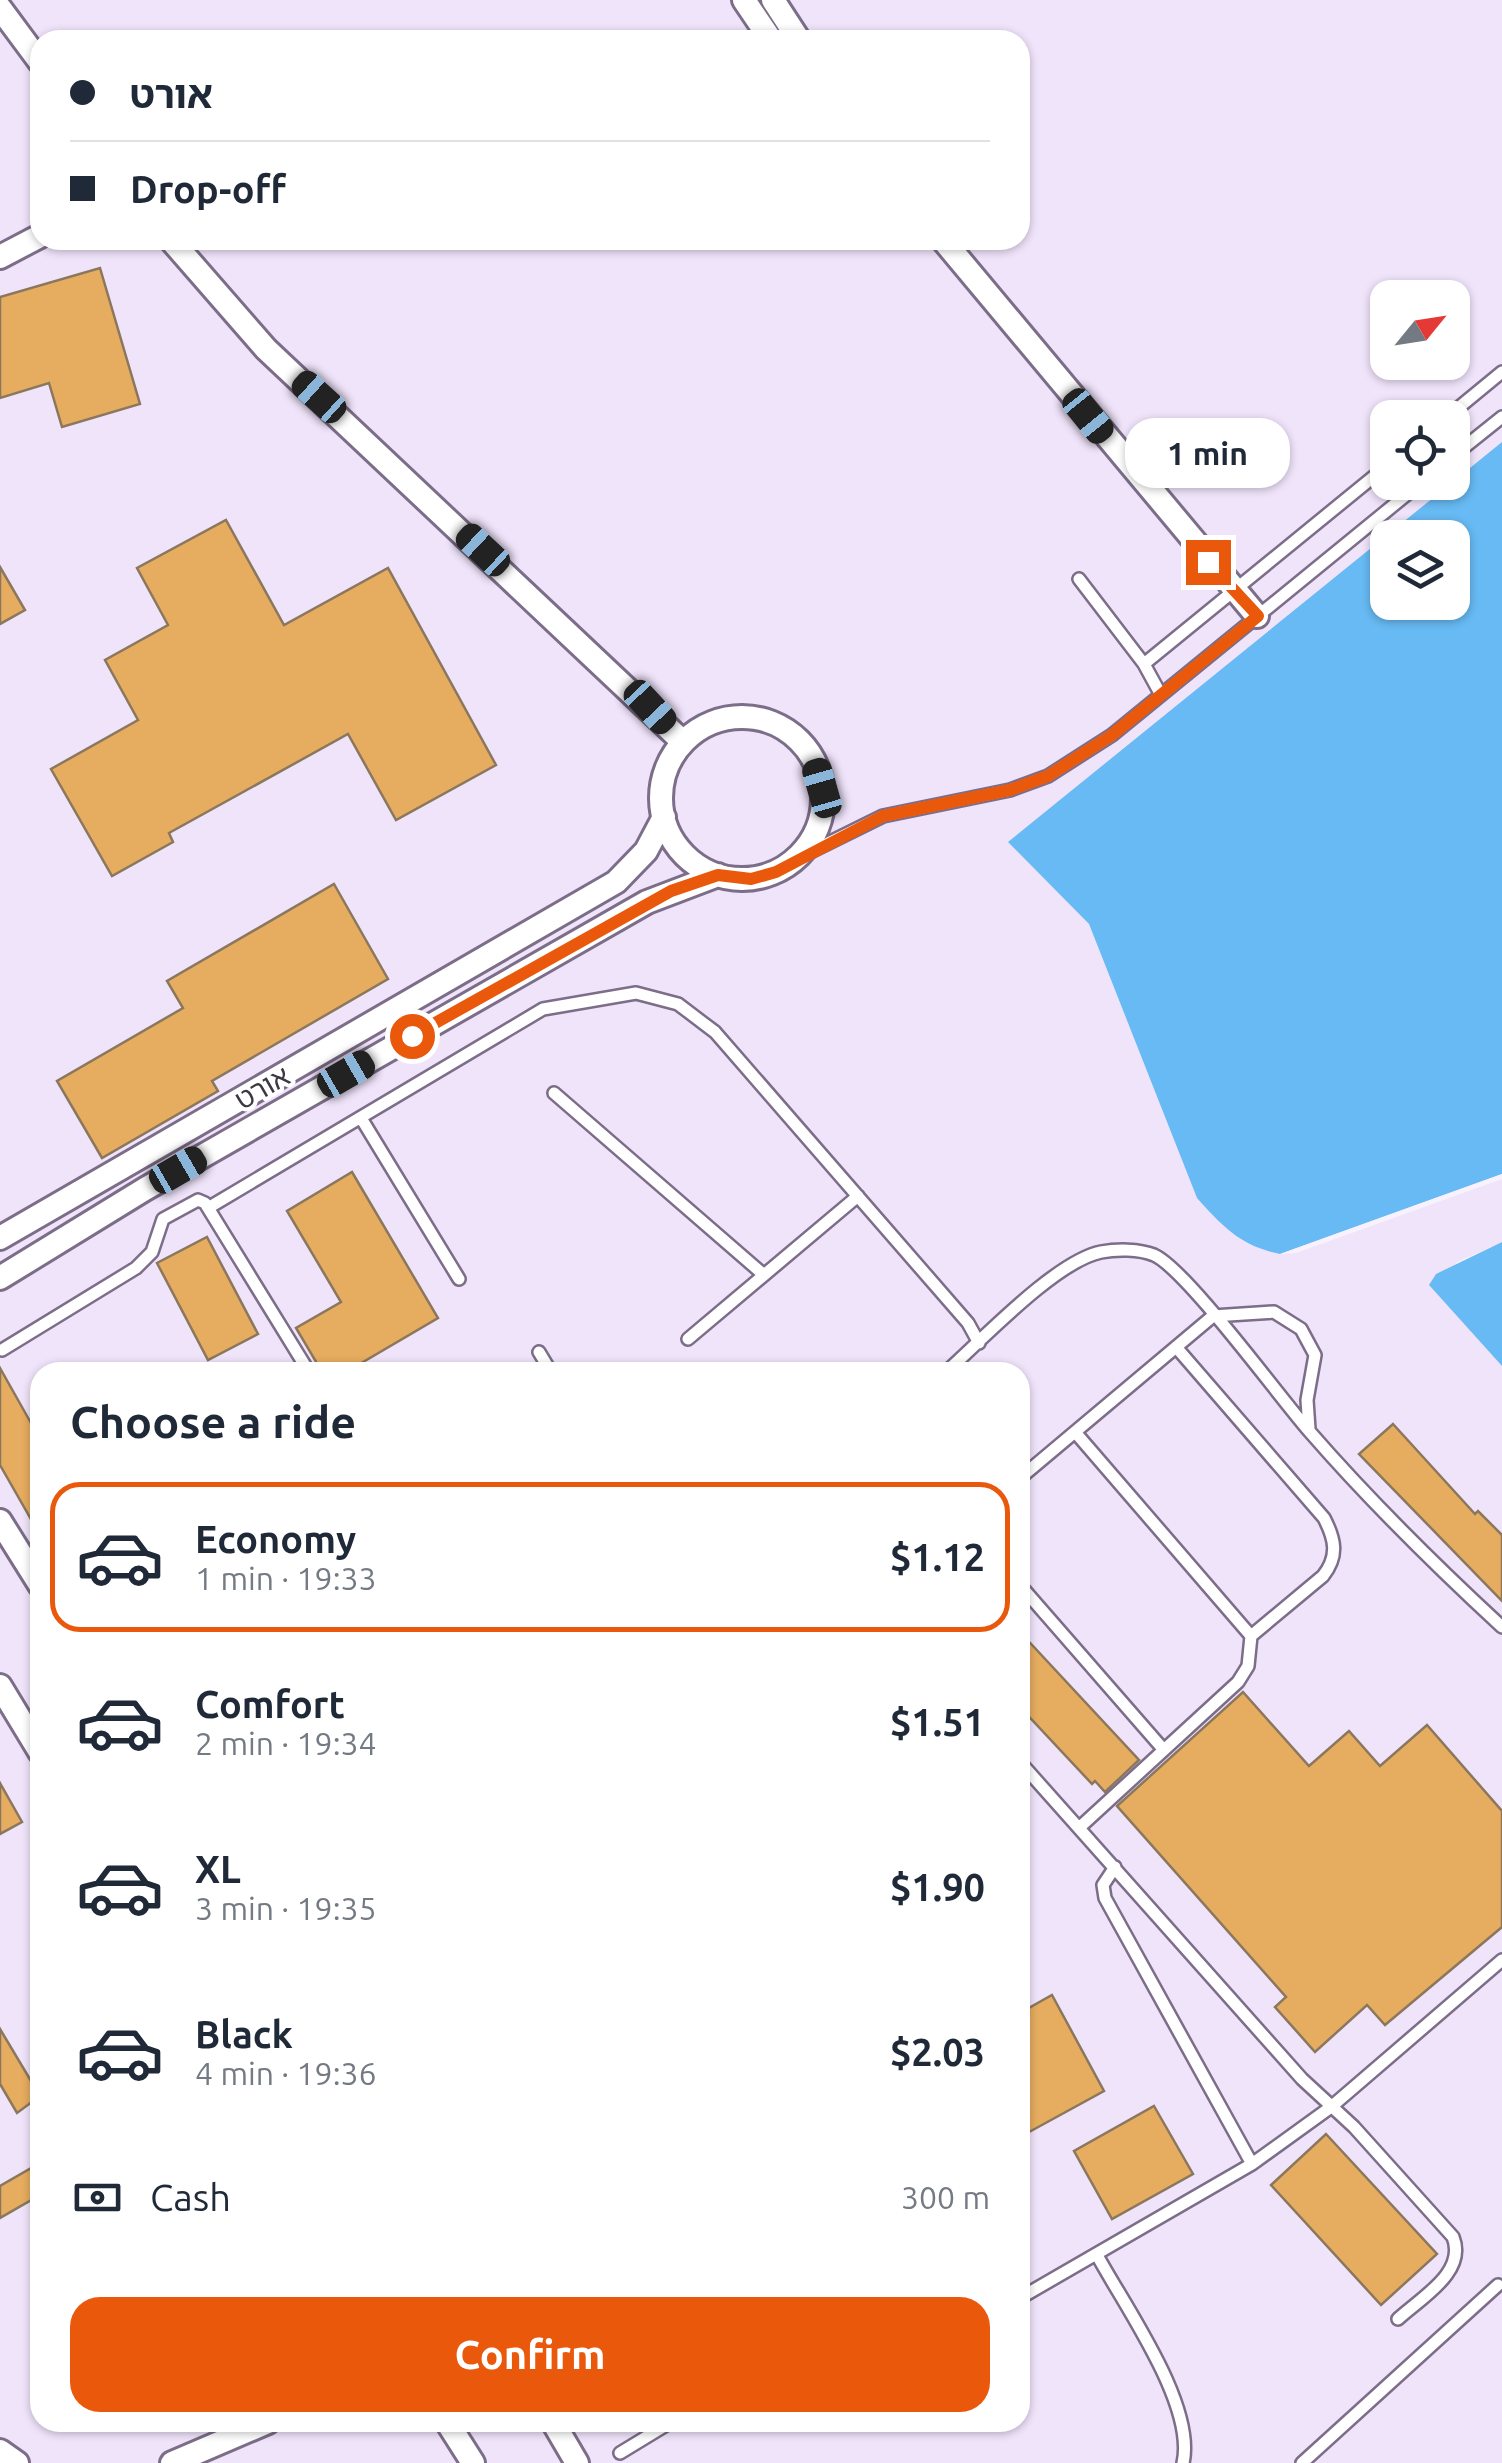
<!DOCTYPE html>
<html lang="en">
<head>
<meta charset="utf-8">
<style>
	:root { --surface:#fff; --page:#f2f2f3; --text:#1f2937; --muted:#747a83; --line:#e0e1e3; --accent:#ea580c }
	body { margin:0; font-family:Ubuntu,"Noto Sans Hebrew",sans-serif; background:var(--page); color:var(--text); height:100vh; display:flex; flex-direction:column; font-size:38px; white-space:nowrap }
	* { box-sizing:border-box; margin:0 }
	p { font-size:32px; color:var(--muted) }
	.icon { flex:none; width:55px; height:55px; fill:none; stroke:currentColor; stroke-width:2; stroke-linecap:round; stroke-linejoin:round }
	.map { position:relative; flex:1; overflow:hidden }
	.sheet { position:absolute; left:30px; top:1362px; width:1000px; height:1070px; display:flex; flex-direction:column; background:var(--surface); border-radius:30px; box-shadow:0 2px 8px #0004 }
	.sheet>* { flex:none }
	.banner { position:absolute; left:30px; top:30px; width:1000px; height:220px; border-radius:30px; box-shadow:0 2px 8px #0004; display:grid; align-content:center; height:220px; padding:0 40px; background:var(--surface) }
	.needle { width:65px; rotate:60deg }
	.controls { position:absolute; left:1370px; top:280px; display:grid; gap:20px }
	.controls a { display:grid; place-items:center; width:100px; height:100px; border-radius:20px; background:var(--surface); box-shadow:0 2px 8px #0004; font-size:50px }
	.end { position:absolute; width:45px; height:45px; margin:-22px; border:12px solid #ea580c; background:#fff; box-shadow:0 0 0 5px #fff }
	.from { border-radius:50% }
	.bubble { position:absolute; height:70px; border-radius:30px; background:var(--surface); box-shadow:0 2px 8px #0004; font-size:32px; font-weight:600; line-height:70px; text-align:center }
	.car { position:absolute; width:30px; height:60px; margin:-30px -15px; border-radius:12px; box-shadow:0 0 8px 2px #0007; background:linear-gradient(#222 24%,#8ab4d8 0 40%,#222 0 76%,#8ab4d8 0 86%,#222 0) }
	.banner b { display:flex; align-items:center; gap:35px; height:95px; font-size:38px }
	.banner b+b { border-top:2px solid var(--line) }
	.banner i { width:25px; height:25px; background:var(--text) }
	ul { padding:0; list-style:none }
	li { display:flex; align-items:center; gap:30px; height:150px; margin:0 20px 15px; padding:0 20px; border:5px solid transparent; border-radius:30px }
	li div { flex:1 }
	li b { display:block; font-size:38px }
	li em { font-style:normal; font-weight:600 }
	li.selected { border-color:var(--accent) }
	li>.icon { width:90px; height:90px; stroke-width:1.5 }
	h2 { padding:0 40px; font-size:45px; line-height:120px }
	.pay { display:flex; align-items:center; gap:25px; height:110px; padding:0 40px; font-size:38px }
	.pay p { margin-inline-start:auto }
	.cta { display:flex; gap:20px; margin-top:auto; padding:20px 40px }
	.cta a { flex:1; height:115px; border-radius:30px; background:var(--accent); color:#fff; font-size:40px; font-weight:600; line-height:115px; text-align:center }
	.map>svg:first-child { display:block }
	.built { fill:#f0e4fb; fill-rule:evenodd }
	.water { fill:#67baf3; fill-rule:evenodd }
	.pier { fill:#f8f2fe }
	.building { fill:#e6ad60; stroke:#8b775d; stroke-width:2.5 }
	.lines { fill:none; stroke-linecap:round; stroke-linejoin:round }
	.lane-casing { stroke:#7c6d88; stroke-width:16 }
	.street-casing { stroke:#7c6d88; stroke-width:28 }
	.lane { stroke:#fff; stroke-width:11 }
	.street { stroke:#fff; stroke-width:22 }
	.route { stroke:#ea580c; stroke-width:12 }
	.labels { text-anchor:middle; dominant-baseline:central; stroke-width:8; stroke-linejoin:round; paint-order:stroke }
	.street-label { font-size:28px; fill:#3e3743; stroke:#fff }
</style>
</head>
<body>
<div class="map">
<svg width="1502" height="2463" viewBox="0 0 1502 2463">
	<rect width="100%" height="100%" fill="#f8f2fe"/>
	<path class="built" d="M0 0H1502V442L1452 482V418H1388V482L1452 483 1009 842 1089 924 1197 1198 1280 1254 1502 1174V1242L1459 1261 1429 1285 1502 1366V2463H0ZM40 40H1020V240H40ZM1388 298H1452V362H1388ZM40 1372H1020V2422H40Z"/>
	<path class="water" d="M1502 442V1174L1280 1254C1241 1246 1223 1227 1197 1198L1089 924 1008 842ZM1388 538H1452V602H1388Z
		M1502 1242V1366L1429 1285 1436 1274Z"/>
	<path class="pier" d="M1502 1174V1179L1296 1253 1280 1254Z"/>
	<path class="building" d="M100 268 140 404 62 427 49 383 0 398V297Z
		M226 520 284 625 388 568 496 765 396 820 348 734 169 833 173 842 112 876 51 769 138 720 105 660 168 625 137 568Z
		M0 567 25 610 0 624Z
		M334 884 388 979 212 1081 218 1091 102 1158 57 1081 183 1008 167 981Z
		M352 1172 438 1318 346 1372H322L296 1328 341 1302 287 1211Z
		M207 1237 258 1334 208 1360 157 1263Z
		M0 1368 40 1439V1535L0 1465Z
		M1393 1424 1475 1514 1478 1511 1502 1535V1601L1359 1454Z
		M1020 1632 1139 1760 1105 1792 1095 1781 1092 1784 1020 1707Z
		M1243 1692 1309 1766 1349 1731 1380 1766 1427 1725 1502 1811V1927L1385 2025 1367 2005 1315 2052 1275 2007 1286 1997 1117 1806Z
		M0 1783 22 1822 0 1834Z
		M1052 1995 1104 2091 1020 2137V2013Z
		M0 2029 40 2096 17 2113 0 2084Z
		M1154 2106 1193 2174 1112 2219 1074 2151Z
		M1326 2134 1437 2254 1381 2305 1271 2185Z
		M40 2163V2195L0 2218V2186Z"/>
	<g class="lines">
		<g class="lane-casing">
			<path id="lane" d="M1446 418 1502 372
				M1452 457 1502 417
				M1079 579 1144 664 1161 695
				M1144 664 1388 465
				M796 859 883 816 1010 790 1048 776 1112 735 1422 482
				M554 1093 764 1275
				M361 1118 459 1279
				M208 1208 543 1009 636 993 678 1004 715 1032 968 1323 979 1343
				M688 1339 858 1196
				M1176 1347 1324 1518C1335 1539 1339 1556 1323 1576L1251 1636
				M2 1350 136 1268 152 1252 163 1219 198 1200 205 1203 309 1372
				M539 1352 551 1372
				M946 1372C982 1340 1056 1261 1101 1252 1117 1249 1139 1249 1154 1255 1186 1269 1280 1398 1310 1432 1370 1501 1435 1565 1502 1627
				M1075 1432 1251 1636 1248 1666 1238 1682 1080 1827
				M1020 1478 1213 1316 1274 1312 1301 1329 1315 1355 1307 1400 1309 1429
				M1020 1585 1163 1749
				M1020 1762 1302 2079 1354 2127 1453 2237C1467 2272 1422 2297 1398 2319
				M1115 1867 1103 1885 1105 1898 1252 2164
				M1097 2255C1125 2307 1196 2405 1183 2463
				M1020 2298 1252 2164 1331 2107 1502 1960
				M620 2453 671 2422
				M1302 2463 1498 2285"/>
		</g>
		<g class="street-casing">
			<path id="street" d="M744 0 771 40
				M773 0 799 40
				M0 8 40 62
				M171 240 266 349 683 742
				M943 240 1257 616
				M0 257 40 236
				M661 798a81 81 0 1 1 162 0a81 81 0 1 1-162 0Z
				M0 1238 616 882 646 851 664 817
				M0 1278 145 1189 647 902 718 875
				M0 1521 40 1585
				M0 1686 40 1752
				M447 2422 473 2463
				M553 2422 577 2463
				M0 2451 17 2463
				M172 2463 268 2422"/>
		</g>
		<use href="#lane" class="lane"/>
		<use href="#street" class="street"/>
	</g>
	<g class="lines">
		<path class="route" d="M412 1036 671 891 718 875 751 879 776 872 883 816 1010 790 1048 776 1112 735 1258 616 1208 562"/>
	</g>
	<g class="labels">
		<g class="street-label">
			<text transform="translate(262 1087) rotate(-30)">אורט</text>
		</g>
	</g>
</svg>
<div class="controls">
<a><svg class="needle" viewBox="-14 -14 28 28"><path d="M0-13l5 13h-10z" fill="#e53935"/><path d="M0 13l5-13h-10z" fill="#747a83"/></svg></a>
<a><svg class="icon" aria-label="locate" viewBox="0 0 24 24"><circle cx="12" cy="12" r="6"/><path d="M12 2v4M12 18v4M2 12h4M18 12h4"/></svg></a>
<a><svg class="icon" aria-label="layers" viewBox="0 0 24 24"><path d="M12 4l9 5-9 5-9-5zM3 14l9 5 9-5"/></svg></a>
</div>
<i class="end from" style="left:412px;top:1036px"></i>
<i class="end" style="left:1208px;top:562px"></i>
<div class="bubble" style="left:1125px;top:418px;width:165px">1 min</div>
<i class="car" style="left:319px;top:397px;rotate:312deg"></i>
<i class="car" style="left:1088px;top:416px;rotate:141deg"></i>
<i class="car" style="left:483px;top:550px;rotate:313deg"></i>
<i class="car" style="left:650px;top:707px;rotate:137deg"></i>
<i class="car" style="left:822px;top:788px;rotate:344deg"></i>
<i class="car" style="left:346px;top:1074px;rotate:60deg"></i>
<i class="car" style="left:178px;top:1170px;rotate:60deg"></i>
<div class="banner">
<b><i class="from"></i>אורט</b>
<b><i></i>Drop-off</b>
</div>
<section class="sheet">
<h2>Choose a ride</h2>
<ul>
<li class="selected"><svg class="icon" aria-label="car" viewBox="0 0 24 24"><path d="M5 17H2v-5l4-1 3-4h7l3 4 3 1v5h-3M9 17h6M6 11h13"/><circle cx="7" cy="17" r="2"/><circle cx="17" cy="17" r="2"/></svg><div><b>Economy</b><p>1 min · 19:33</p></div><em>$1.12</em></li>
<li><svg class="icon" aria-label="car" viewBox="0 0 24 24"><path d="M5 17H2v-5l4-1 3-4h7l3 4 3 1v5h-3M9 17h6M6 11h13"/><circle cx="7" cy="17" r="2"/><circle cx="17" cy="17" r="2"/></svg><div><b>Comfort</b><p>2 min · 19:34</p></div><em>$1.51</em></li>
<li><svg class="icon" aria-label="car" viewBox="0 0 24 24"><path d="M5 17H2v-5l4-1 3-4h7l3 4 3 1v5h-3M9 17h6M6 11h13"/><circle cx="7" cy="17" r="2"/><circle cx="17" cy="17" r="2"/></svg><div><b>XL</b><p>3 min · 19:35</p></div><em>$1.90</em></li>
<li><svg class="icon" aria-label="car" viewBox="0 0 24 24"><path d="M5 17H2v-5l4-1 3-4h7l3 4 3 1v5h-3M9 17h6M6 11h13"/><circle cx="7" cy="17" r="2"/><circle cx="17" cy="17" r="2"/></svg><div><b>Black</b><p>4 min · 19:36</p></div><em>$2.03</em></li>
</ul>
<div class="pay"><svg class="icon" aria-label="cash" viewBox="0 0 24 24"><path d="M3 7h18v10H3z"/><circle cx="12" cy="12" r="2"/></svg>Cash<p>300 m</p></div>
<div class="cta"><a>Confirm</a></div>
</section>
</div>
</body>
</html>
